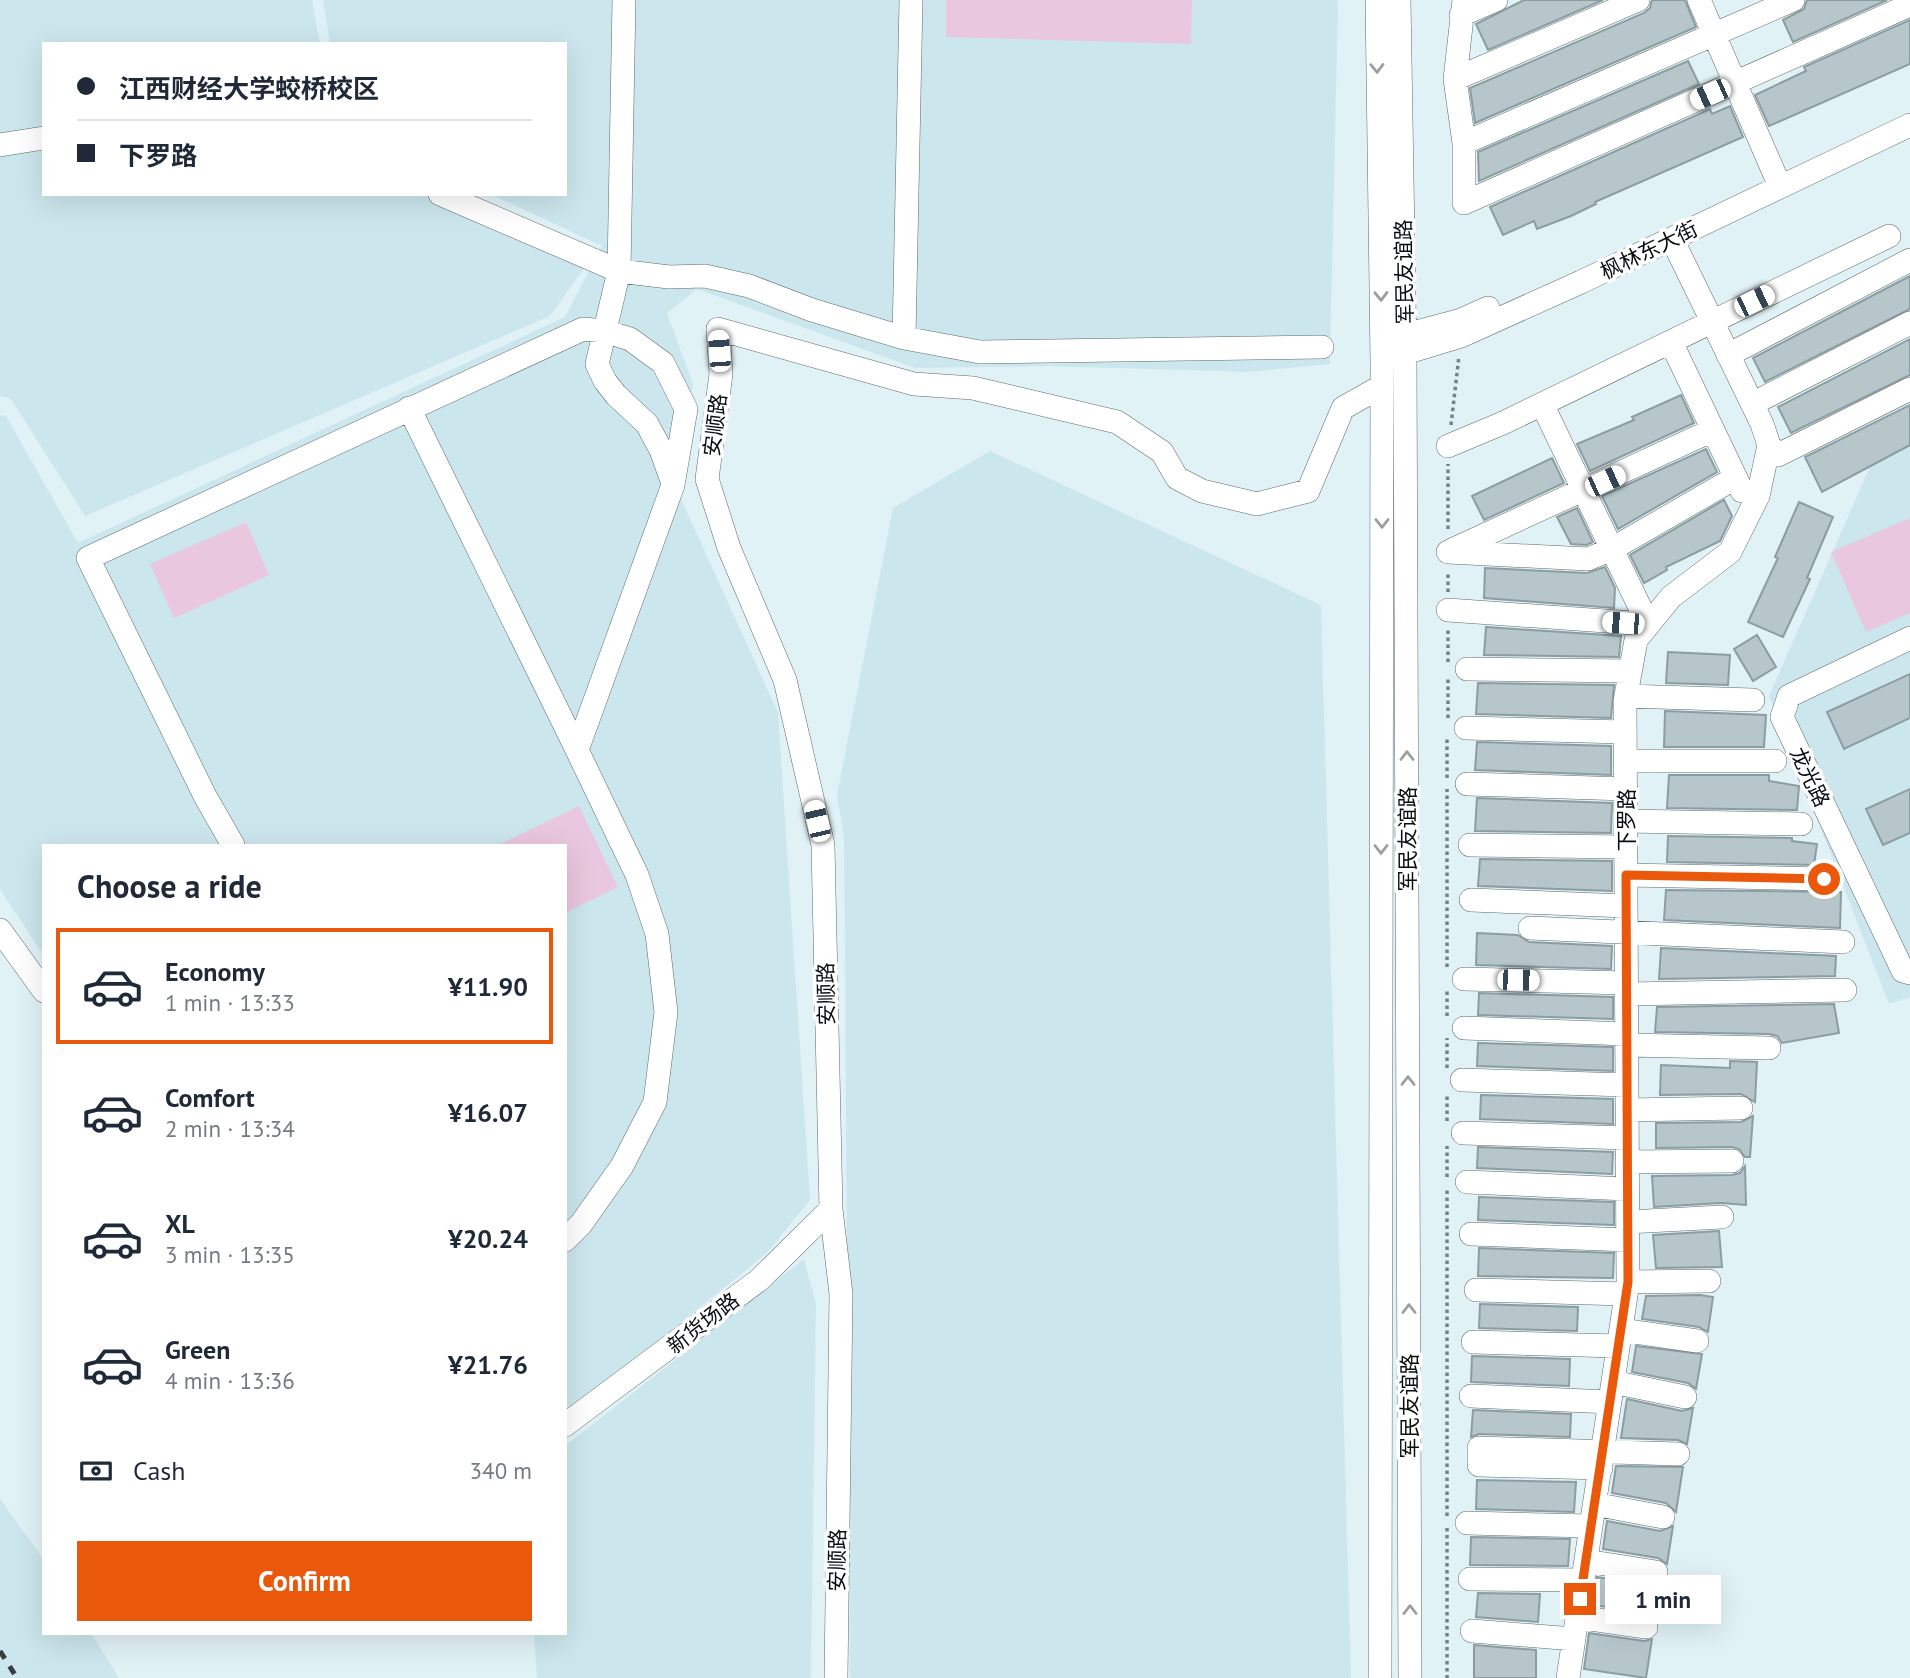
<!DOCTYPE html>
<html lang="en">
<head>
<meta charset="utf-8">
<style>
	:root { --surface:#fff; --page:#f2f2f3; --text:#1f2937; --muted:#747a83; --line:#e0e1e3; --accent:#ea580c }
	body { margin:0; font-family:"PT Sans","Noto Sans SC",sans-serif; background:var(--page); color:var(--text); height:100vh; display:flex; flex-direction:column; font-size:26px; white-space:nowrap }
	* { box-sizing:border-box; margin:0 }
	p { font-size:23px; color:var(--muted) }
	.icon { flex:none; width:38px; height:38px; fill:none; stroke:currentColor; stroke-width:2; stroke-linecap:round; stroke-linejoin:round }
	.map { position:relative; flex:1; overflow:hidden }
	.side { position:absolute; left:42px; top:844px; width:525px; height:791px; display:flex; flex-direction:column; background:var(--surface); border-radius:0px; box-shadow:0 7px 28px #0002 }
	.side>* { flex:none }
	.guide { position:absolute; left:42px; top:42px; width:525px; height:154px; border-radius:0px; box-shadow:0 7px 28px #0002; display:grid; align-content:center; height:154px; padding:0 35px; background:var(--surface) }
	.end { position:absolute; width:32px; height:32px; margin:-16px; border:9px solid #ea580c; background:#fff; box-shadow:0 0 0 4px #fff }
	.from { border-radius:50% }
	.bubble { position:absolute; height:49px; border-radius:0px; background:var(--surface); box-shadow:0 7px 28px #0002; font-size:23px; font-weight:700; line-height:49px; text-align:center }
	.car { position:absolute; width:21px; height:42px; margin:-21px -10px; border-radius:9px; box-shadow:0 0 5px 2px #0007; background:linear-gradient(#fff 24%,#345 0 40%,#fff 0 76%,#345 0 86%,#fff 0) }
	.guide b { display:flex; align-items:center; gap:24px; height:66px; font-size:26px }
	.guide b+b { border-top:2px solid var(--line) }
	.guide i { width:18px; height:18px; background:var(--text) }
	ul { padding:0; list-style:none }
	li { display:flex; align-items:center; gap:21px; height:116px; margin:0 14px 10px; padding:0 21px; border:4px solid transparent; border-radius:0px }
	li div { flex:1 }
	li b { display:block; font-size:26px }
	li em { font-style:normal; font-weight:700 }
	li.current { border-color:var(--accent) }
	li>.icon { width:63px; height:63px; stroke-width:1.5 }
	h2 { padding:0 35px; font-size:32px; line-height:84px }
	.pay { display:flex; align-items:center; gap:18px; height:77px; padding:0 35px; font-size:26px }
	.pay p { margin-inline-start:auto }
	.primary-button { display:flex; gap:14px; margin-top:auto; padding:14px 35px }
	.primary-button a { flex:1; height:80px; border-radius:0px; background:var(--accent); color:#fff; font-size:28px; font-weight:700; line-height:80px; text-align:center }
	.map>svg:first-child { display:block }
	.built { fill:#cce6ed }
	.green { fill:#e9c7de }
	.building { fill:#b6c6cb; stroke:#8c9da1; stroke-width:2 }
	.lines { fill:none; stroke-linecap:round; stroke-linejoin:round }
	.minor-casing { stroke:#5b6a6f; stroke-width:24 }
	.path { stroke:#758184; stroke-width:3.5; stroke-dasharray:3.5 3.5; stroke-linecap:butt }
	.minor { stroke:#fff; stroke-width:23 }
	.rail { stroke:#353d40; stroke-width:5; stroke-dasharray:9 9; stroke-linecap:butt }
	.oneway { stroke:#9c9f9f }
	.route { stroke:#ea580c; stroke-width:9 }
	.labels { text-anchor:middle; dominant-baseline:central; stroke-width:7; stroke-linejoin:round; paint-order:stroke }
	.street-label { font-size:21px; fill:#080e10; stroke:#fff }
</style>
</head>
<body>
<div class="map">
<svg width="1910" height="1678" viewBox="0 0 1910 1678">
	<rect width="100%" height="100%" fill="#e1f2f7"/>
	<path class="built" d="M0 0H312L320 44H44V194H468L594 255 550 316 85 516 11 399 0 396Z
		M323 0H1338L1330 364 1248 372 1048 366 915 368 697 289 667 313 693 384 677 490 778 713 810 1200 766 1254 565 1416V845H44V956L0 889V415L6 416 78 543 565 317 602 246 490 194H565V44H330Z
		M1910 441V997L1889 1004 1769 696 1873 460Z
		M990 451 1321 605 1351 1678H850L844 839 837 795 893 508Z
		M804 1259 816 1304 811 1678H537L534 1633H565V1446Z
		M0 1499 44 1560V1633H91L119 1678H0Z"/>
	<path class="green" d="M946 0H1192L1191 44 946 37Z
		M1910 518V613L1866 632 1831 552Z
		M246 522 269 575 174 618 150 564Z
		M579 806 618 887 565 913V845H498Z"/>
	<path class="building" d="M1524 0H1603L1488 50 1476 24Z
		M1652 0H1685L1696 27 1475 123 1470 88 1644 13 1650 8Z
		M1807 0H1887L1793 42 1783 20 1804 9Z
		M1910 20V64L1769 126 1755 95 1806 71 1804 67Z
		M1688 61 1699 84 1479 181 1478 152Z
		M1730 106 1743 137 1595 202 1596 204 1571 216 1537 229 1534 221 1503 235 1490 207 1710 109 1712 114Z
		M1910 276V309L1765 382 1753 358Z
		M1910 339V375L1791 433 1778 407Z
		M1681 395 1694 423 1590 471 1577 444 1634 420 1632 417Z
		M1910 405V445L1822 492 1805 457Z
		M1706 449 1717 472 1618 529 1602 496Z
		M1552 458 1564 483 1484 520 1472 496Z
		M1724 500 1732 516 1720 541 1666 567 1667 570 1644 583 1630 555Z
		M1799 502 1833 517 1807 578 1810 579 1783 637 1748 622 1778 558 1775 557Z
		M1577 508 1593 542 1586 545 1571 544 1557 517Z
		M1605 567 1615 588 1614 608 1484 598 1485 568 1587 573Z
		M1486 627 1621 636 1619 657 1484 655Z
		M1757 635 1776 667 1753 681 1734 649Z
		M1668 652 1730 655 1728 685 1666 683Z
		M1910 674V718L1844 749 1827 712Z
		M1478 683 1614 685 1611 718 1476 714Z
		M1665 711 1766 715 1764 747H1664Z
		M1477 742 1611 746V775L1475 770Z
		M1669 775H1769V781L1799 786 1797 810 1667 808Z
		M1910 789V833L1883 845 1866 809Z
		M1477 798 1612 803 1611 833 1475 831Z
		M1668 836 1792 838V841L1817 844 1814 865 1667 862Z
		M1480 859 1612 861V891L1478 886Z
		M1666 890 1841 892 1840 928 1664 920Z
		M1477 933 1518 935 1529 942 1612 946 1611 969 1476 965Z
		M1661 948 1836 956 1835 976 1659 979Z
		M1479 993 1613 997V1019L1478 1015Z
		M1834 1004 1839 1033 1782 1043 1777 1036 1769 1034 1655 1032 1657 1007Z
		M1478 1043 1613 1047V1071L1477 1066Z
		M1730 1061 1757 1062 1755 1102 1741 1094 1660 1095 1661 1065 1730 1068Z
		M1481 1095 1613 1099V1124L1480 1119Z
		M1753 1116 1750 1157H1745L1739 1149 1732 1147 1656 1148V1123L1741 1122Z
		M1478 1147 1613 1152 1612 1174 1477 1168Z
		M1745 1166 1746 1205 1721 1203 1654 1207 1652 1176 1732 1175 1740 1173Z
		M1479 1197 1614 1202V1225L1478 1220Z
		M1719 1231 1722 1267 1656 1268 1653 1235Z
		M1479 1248 1614 1253 1613 1278 1478 1276Z
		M1700 1295 1713 1297 1708 1332 1699 1327 1642 1319 1646 1296Z
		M1480 1304 1578 1307 1577 1331 1479 1328Z
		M1636 1346 1702 1354 1696 1389 1688 1383 1632 1372Z
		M1472 1356 1570 1359 1569 1386 1471 1382Z
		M1627 1399 1682 1411 1693 1408 1687 1444 1678 1440 1621 1438Z
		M1473 1410 1571 1414 1570 1437 1479 1434 1471 1437Z
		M1616 1466 1683 1467 1676 1512 1666 1503 1612 1493Z
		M1477 1480 1576 1482 1574 1512 1476 1509Z
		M1607 1521 1660 1531 1673 1526 1667 1564 1658 1558 1603 1549Z
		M1471 1537 1570 1539 1568 1566 1470 1565Z
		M1597 1577 1654 1586 1662 1585 1656 1618 1648 1613 1593 1605Z
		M1478 1593 1540 1594 1538 1622 1476 1617Z
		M1589 1633 1644 1641 1652 1639 1646 1678 1584 1669Z
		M1474 1645 1536 1650V1678H1474Z"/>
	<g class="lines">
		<g class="minor-casing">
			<path id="minor" d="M624 0 619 271 597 364 605 381 616 395 647 424 661 450 672 481
				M1377 0 1382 360 1380 1678
				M1399 0 1405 356 1410 1678
				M1464 0 1455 79 1464 143V203L1910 5
				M1699 0 1775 175
				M1461 15 1496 0
				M1455 79 1638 0
				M1464 143 1793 0
				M0 145 44 138
				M440 194 619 271 669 277 705 276 749 286 812 310 904 338 980 352 1322 347
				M904 338 911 0
				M1390 339 1461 320 1488 308
				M1671 342 1742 491
				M1728 355 1910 260
				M1392 357 1461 336 1581 282 1910 125
				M1752 404 1910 323
				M409 408 577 750
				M1769 445 1778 455 1910 389
				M1448 446 1503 423 1889 236
				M1452 550 1713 430
				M1448 552 1588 559 1612 549 1735 478
				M1448 610 1648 624 1542 404
				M1910 638 1789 696 1782 717 1903 971 1910 973
				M1467 669 1630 671
				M1626 696 1753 700
				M1466 728 1625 732
				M1626 761H1775
				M1467 784 1626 789
				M1626 821 1801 824
				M233 845 205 796 88 558 583 329 604 331 630 339 663 363 686 409 673 485 577 750 637 875 657 934 666 1012 655 1102 622 1166 581 1224 565 1240
				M1470 845 1626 847
				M1626 875 1824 879
				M1471 900 1626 906
				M1530 928 1843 942
				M0 930 44 991
				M1464 979 1626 983
				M1627 994 1845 990
				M1464 1028 1627 1034
				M1627 1045 1769 1048
				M1462 1080 1627 1085
				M1627 1110 1741 1108
				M1463 1133 1627 1138
				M1627 1162 1732 1161
				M1467 1182 1627 1189
				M1628 1222 1722 1217
				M1471 1234 1628 1240
				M1628 1282 1709 1281
				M1476 1290 1626 1294
				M1621 1330 1697 1341
				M1473 1342 1618 1346
				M1613 1382 1685 1397
				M1471 1396 1610 1402
				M565 1425 759 1280 831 1209
				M1601 1468 1479 1465V1448L1678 1454
				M1594 1504 1663 1517
				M1467 1523 1591 1526
				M1586 1561 1656 1572
				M1470 1579 1583 1580
				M1577 1617 1646 1627
				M1472 1631 1574 1639
				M836 1678 841 1294 831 1209 823 845 785 680 729 548 707 479 721 374 718 329 914 384 973 388 1117 422 1162 452 1177 478 1202 491 1257 504 1308 491 1343 408 1382 386
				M1568 1678 1628 1282 1625 701 1636 640 1671 597 1730 552 1758 496 1769 445 1762 424 1672 239"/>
		</g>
		<path class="path" d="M1451 425 1459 356
			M1448 529V464
			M1448 592V572
			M1448 662V628
			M1448 718V677
			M1447 778V737
			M1447 967V789
			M1447 1016V989
			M1447 1068V1038
			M1447 1121V1094
			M1447 1177V1146
			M1447 1516V1188
			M1447 1528V1678"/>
		<use href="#minor" class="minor"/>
		<path class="rail" d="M0 1651 17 1678"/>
	</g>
	<defs><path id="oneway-chevron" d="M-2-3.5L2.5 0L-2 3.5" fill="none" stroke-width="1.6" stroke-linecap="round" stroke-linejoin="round" transform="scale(1.75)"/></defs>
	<g class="oneway">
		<use href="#oneway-chevron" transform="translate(1377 68) rotate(89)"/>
		<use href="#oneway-chevron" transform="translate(1381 296) rotate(89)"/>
		<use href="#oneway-chevron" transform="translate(1382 523) rotate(90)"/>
		<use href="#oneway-chevron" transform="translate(1407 756) rotate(-90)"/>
		<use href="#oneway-chevron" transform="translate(1381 849) rotate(90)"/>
		<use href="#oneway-chevron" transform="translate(1408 1081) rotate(-90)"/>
		<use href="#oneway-chevron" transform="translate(1409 1309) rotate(-90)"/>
		<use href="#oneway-chevron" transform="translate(1410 1610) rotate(-90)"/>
	</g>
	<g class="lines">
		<path class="route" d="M1580 1599 1628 1282 1626 875 1824 879"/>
	</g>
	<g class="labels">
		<g class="street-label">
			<text transform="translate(1649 250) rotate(-26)">枫林东大街</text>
			<text transform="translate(1404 272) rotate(-91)">军民友谊路</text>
			<text transform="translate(715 425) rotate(-83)">安顺路</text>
			<text transform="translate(1810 777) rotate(64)">龙光路</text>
			<text transform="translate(1626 820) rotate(-90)">下罗路</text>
			<text transform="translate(1407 839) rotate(-90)">军民友谊路</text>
			<text transform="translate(826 994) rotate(-91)">安顺路</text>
			<text transform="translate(703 1323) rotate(-38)">新货场路</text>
			<text transform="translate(1409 1406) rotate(-90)">军民友谊路</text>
			<text transform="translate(837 1560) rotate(-89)">安顺路</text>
		</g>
	</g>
</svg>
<i class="end from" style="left:1824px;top:879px"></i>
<i class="end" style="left:1580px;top:1599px"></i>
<div class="bubble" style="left:1605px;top:1575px;width:116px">1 min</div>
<i class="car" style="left:1710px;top:94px;rotate:246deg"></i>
<i class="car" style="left:1754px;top:301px;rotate:64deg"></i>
<i class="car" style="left:719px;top:351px;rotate:356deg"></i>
<i class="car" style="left:1605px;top:481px;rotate:65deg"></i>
<i class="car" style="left:1623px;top:623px;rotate:274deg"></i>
<i class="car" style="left:817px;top:821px;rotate:347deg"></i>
<i class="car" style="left:1518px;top:980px;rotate:91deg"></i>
<div class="guide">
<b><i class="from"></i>江西财经大学蛟桥校区</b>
<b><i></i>下罗路</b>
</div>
<section class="side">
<h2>Choose a ride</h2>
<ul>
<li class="current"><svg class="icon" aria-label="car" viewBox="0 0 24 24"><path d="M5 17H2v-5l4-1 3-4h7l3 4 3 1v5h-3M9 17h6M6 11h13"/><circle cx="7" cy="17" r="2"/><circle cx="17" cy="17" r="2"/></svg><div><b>Economy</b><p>1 min · 13:33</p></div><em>¥11.90</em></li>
<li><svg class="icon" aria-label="car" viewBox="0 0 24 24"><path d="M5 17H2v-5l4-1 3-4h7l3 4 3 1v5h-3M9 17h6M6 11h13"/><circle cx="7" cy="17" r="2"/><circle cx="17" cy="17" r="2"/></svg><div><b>Comfort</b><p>2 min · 13:34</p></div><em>¥16.07</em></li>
<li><svg class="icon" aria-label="car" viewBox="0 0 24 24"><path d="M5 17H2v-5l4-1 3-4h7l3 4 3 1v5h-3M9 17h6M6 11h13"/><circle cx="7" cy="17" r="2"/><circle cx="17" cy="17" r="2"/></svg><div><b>XL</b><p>3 min · 13:35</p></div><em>¥20.24</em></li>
<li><svg class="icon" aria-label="car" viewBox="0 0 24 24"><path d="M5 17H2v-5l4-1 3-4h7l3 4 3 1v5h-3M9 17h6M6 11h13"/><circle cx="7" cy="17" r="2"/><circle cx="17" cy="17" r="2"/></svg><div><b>Green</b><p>4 min · 13:36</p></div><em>¥21.76</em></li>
</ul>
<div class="pay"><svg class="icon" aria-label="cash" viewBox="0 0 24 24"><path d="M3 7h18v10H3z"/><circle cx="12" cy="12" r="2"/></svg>Cash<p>340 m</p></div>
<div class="primary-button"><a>Confirm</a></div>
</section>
</div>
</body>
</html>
